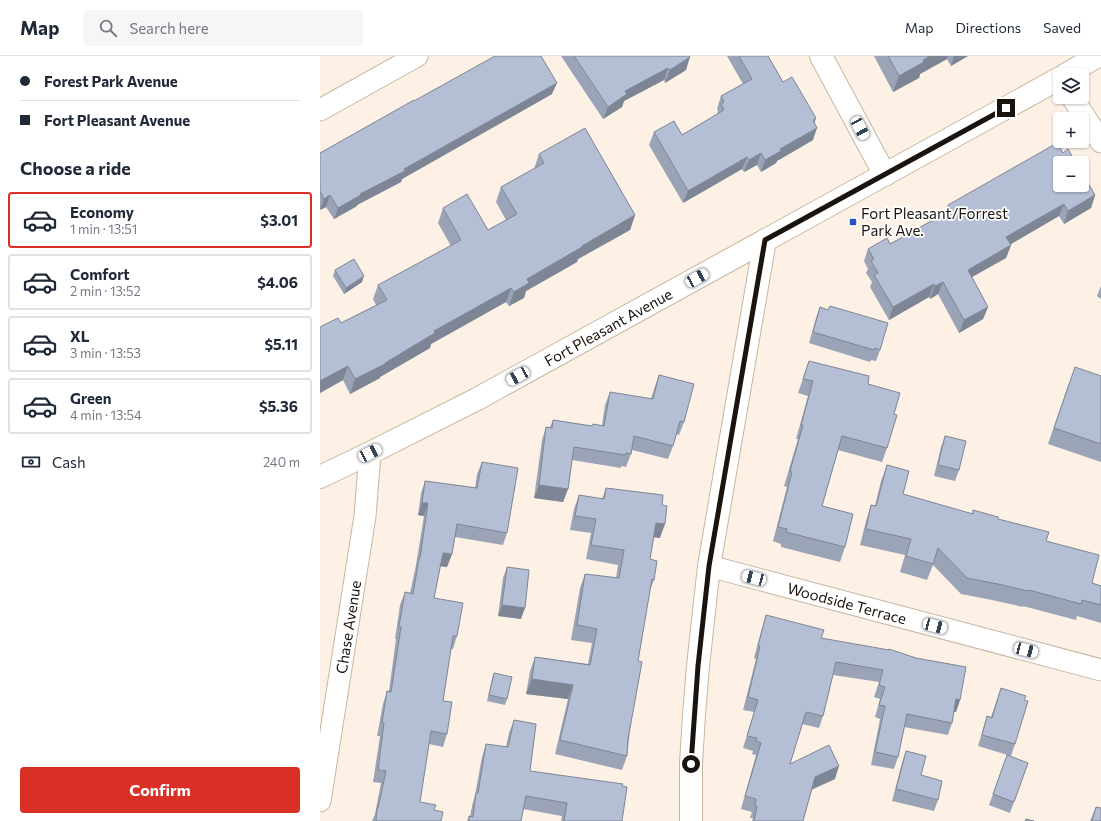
<!DOCTYPE html>
<html lang="en">
<head>
<meta charset="utf-8">
<style>
	:root { --surface:#fff; --page:#f6f6f7; --text:#1f2937; --muted:#747a83; --line:#e0e1e3; --accent:#d93025 }
	body { margin:0; font-family:Commissioner,sans-serif; background:var(--page); color:var(--text); height:100vh; display:flex; flex-direction:column; font-size:15px; white-space:nowrap }
	* { box-sizing:border-box; margin:0 }
	p { font-size:13px; color:var(--muted) }
	.icon { flex:none; width:22px; height:22px; fill:none; stroke:currentColor; stroke-width:2; stroke-linecap:round; stroke-linejoin:round }
	.map { position:relative; flex:1; overflow:hidden }
	.drawer { display:flex; flex-direction:column; background:var(--surface); width:320px }
	.drawer>* { flex:none }
	.hud { display:grid; align-content:center; height:88px; padding:0 20px; background:var(--surface) }
	.tools { position:absolute; left:733px; top:12px; display:grid; gap:8px }
	.tools a { display:grid; place-items:center; width:36px; height:36px; border-radius:4px; background:var(--surface); box-shadow:0 1px 3px #0004; font-size:20px }
	.end { position:absolute; width:18px; height:18px; margin:-9px; border:5px solid #1b140e; background:#fff; box-shadow:0 0 0 2px #fff }
	.from { border-radius:50% }
	.car { position:absolute; width:12px; height:24px; margin:-12px -6px; border-radius:5px; box-shadow:0 0 3px 1px #0007; background:linear-gradient(#fff 24%,#345 0 40%,#fff 0 76%,#345 0 86%,#fff 0) }
	.hud b { display:flex; align-items:center; gap:14px; height:38px; font-size:15px }
	.hud b+b { border-top:1px solid var(--line) }
	.hud i { width:10px; height:10px; background:var(--text) }
	ul { padding:0; list-style:none }
	li { display:flex; align-items:center; gap:12px; height:56px; margin:0 8px 6px; padding:0 12px; border:2px solid var(--line); border-radius:4px }
	li div { flex:1 }
	li b { display:block; font-size:15px }
	li em { font-style:normal; font-weight:700 }
	li.active { border-color:var(--accent) }
	li>.icon { width:36px; height:36px; stroke-width:1.5 }
	h2 { padding:0 20px; font-size:18px; line-height:48px }
	.pay { display:flex; align-items:center; gap:10px; height:44px; padding:0 20px; font-size:15px }
	.pay p { margin-inline-start:auto }
	.cta { display:flex; gap:8px; margin-top:auto; padding:8px 20px }
	.cta a { flex:1; height:46px; border-radius:4px; background:var(--accent); color:#fff; font-size:16px; font-weight:700; line-height:46px; text-align:center }
	header { display:flex; align-items:center; gap:24px; box-sizing:border-box; height:56px; padding:0 20px; background:var(--surface); border-bottom:1px solid var(--line) }
	header strong { font-size:19px }
	nav { display:flex; gap:22px; margin-inline-start:auto; font-size:14px }
	.search { width:280px; height:36px; background:var(--page); display:flex; align-items:center; gap:10px; box-sizing:border-box; padding:0 14px; border-radius:4px; color:var(--muted); font-size:15px }
	main { display:flex; flex:1; min-height:0 }
	.map>svg:first-child { display:block }
	.lines { fill:none; stroke-linecap:round; stroke-linejoin:round }
	.minor-casing { stroke:#c8b5a2; stroke-width:23 }
	.tertiary-casing { stroke:#c8b5a2; stroke-width:24 }
	.minor { stroke:#fff; stroke-width:21 }
	.tertiary { stroke:#fff; stroke-width:22 }
	.wall { fill:#9ba3b6 }
	.shaded-wall { fill:#7e8594 }
	.building { fill:#b4bed4; stroke:#7e8594 }
	.route { stroke:#1b140e; stroke-width:5 }
	.poi-dot { fill:#2b52c1; stroke:#fff; stroke-width:1.5 }
	.labels { text-anchor:middle; dominant-baseline:central; stroke-width:3.5; stroke-linejoin:round; paint-order:stroke }
	.poi-label { font-size:15px; fill:#1b140e; stroke:#fff; text-anchor:start }
	.street-label { font-size:15px; fill:#1b140e; stroke:#fff }
</style>
</head>
<body>
<header>
<strong>Map</strong>
<div class="search"><svg class="icon" aria-label="search" viewBox="0 0 24 24"><circle cx="10" cy="10" r="6"/><path d="M15 15l6 6"/></svg>Search here</div>
<nav><a>Map</a><a>Directions</a><a>Saved</a></nav>
</header>
<main>
<section class="drawer">
<div class="hud">
<b><i class="from"></i>Forest Park Avenue</b>
<b><i></i>Fort Pleasant Avenue</b>
</div>
<h2>Choose a ride</h2>
<ul>
<li class="active"><svg class="icon" aria-label="car" viewBox="0 0 24 24"><path d="M5 17H2v-5l4-1 3-4h7l3 4 3 1v5h-3M9 17h6M6 11h13"/><circle cx="7" cy="17" r="2"/><circle cx="17" cy="17" r="2"/></svg><div><b>Economy</b><p>1 min · 13:51</p></div><em>$3.01</em></li>
<li><svg class="icon" aria-label="car" viewBox="0 0 24 24"><path d="M5 17H2v-5l4-1 3-4h7l3 4 3 1v5h-3M9 17h6M6 11h13"/><circle cx="7" cy="17" r="2"/><circle cx="17" cy="17" r="2"/></svg><div><b>Comfort</b><p>2 min · 13:52</p></div><em>$4.06</em></li>
<li><svg class="icon" aria-label="car" viewBox="0 0 24 24"><path d="M5 17H2v-5l4-1 3-4h7l3 4 3 1v5h-3M9 17h6M6 11h13"/><circle cx="7" cy="17" r="2"/><circle cx="17" cy="17" r="2"/></svg><div><b>XL</b><p>3 min · 13:53</p></div><em>$5.11</em></li>
<li><svg class="icon" aria-label="car" viewBox="0 0 24 24"><path d="M5 17H2v-5l4-1 3-4h7l3 4 3 1v5h-3M9 17h6M6 11h13"/><circle cx="7" cy="17" r="2"/><circle cx="17" cy="17" r="2"/></svg><div><b>Green</b><p>4 min · 13:54</p></div><em>$5.36</em></li>
</ul>
<div class="pay"><svg class="icon" aria-label="cash" viewBox="0 0 24 24"><path d="M3 7h18v10H3z"/><circle cx="12" cy="12" r="2"/></svg>Cash<p>240 m</p></div>
<div class="cta"><a>Confirm</a></div>
</section>
<div class="map">
<svg width="781" height="765" viewBox="0 0 781 765">
	<rect width="100%" height="100%" fill="#fdf1e5"/>
	<g class="lines">
		<g class="minor-casing">
			<path id="minor" d="M752 41 781 86
				M0 54 97 0
				M389 510 781 614
				M0 745 45 460 50 397"/>
		</g>
		<g class="tertiary-casing">
			<path id="tertiary" d="M501 0 565 119
				M745 19 778 0
				M0 421 50 397 157 343 740 22
				M371 765V708L374 659 378 610 389 510 445 184"/>
		</g>
		<use href="#minor" class="minor"/>
		<use href="#tertiary" class="tertiary"/>
	</g>
	<path class="wall" d="M241 0H369L366 14 345 27 344 24 304 45 302 51 283 63Z
		M407 0H448L463 26 495 67 493 84 457 105 456 107 441 116 437 109 424 116 422 113 363 147 329 89 334 76 362 79 397 58 398 55 397 53 401 40 423 28Z
		M554 0H648L631 10 627 3 600 18 599 22 573 36Z
		M232 38 82 123 81 126 37 149V150L14 163 6 151 0 154V97L94 45Z
		M743 97 775 139 771 152 744 168 739 160 690 188 691 189 686 202 652 221 668 251 663 263 639 277 618 238 610 243 609 241 569 264 550 231 552 226 546 217 548 213 544 205 548 193 570 188 625 157 628 149Z
		M219 98 315 159 310 174 258 203 257 206 206 235 204 242 189 250 186 246 111 288 110 292 60 321V322L30 338 23 324 0 337V271L21 267 56 249 53 243 58 229 131 190 118 167 123 152 168 174 186 164 176 146 181 131 214 113Z
		M15 214 42 226 24 238 13 220Z
		M781 230V243L777 240Z
		M500 251 560 294 556 305 551 304 550 306 489 287 496 262Z
		M489 305 548 328 574 358 567 392 562 406 518 394 502 450 525 491 520 506 461 491V488L453 485 467 431 464 430 478 383H476L488 340 478 337Z
		M339 319 364 366 359 379 356 378 353 390 348 403 312 394 311 398 306 411 301 410V412L252 404 248 433 243 446 214 442 222 384 226 371H230L233 364 272 370 282 369 285 349 290 336 331 343 334 333Z
		M781 320V406L728 388 749 327Z
		M625 380 639 414 635 425 614 420 621 391Z
		M162 406 187 477 183 489 135 481 132 498 127 511 120 510 114 542 137 580 133 593H131L123 645 127 678 123 691 109 688 100 746 114 754 121 765H52L55 758 61 727 53 726 60 680H57L63 648 67 635H69L76 583H75L80 549 85 536 90 537 95 514 96 509 104 460 98 459 101 437 105 425 155 432 157 418Z
		M567 409 583 438 652 458 653 454 678 463 726 485 772 527 781 530V567L757 560 756 564 703 550V551L672 544 641 538 613 509 607 524 580 516 585 499 540 489 546 465 551 449 555 450 561 425Z
		M286 432 340 482 334 481 330 503 334 524 330 534 318 605 307 700 302 714 235 698 248 643 206 638 210 615 215 601 268 608 272 587 251 584 260 532 265 518 296 522 298 509 266 503 271 477 250 474 254 453 259 439 282 443Z
		M187 511 201 563 178 560 183 522Z
		M446 559 501 582 640 644 636 656H634L632 667 628 679 584 671 578 701 574 713 551 709 560 663 555 661 560 643 554 641 559 626 513 619 503 660 499 672 482 668 470 708 515 723 492 733 483 765H432L433 762H430L432 756 421 753 436 699 432 698 433 695 423 692 434 656 423 654 436 603 434 602 442 572Z
		M174 617 187 643 185 649 167 645 172 623Z
		M681 632 695 688 691 700 658 690 667 660 671 661Z
		M194 664 210 715 302 730V765H241L242 760 203 753 201 765H147L149 760 150 761 152 750 155 739 162 701 166 688 186 691 189 677Z
		M586 695 601 719 618 744 614 755 572 745 582 707Z
		M687 699 708 707 690 757 669 749Z
		M776 751 781 765H770Z"/>
	<path class="shaded-wall" d="M610 0H628L627 3 600 18 599 22 573 36 579 20 603 4Z
		M634 0H648L631 10Z
		M370 1 366 14 345 27 350 14Z
		M348 12 344 24 304 45 302 51 283 63 288 51 305 35Z
		M237 27 232 38 82 123 81 126 37 149V150L14 163 18 152 40 138Z
		M496 62 492 75 493 64Z
		M497 72 493 84 457 105 456 107 441 116 445 104 460 93Z
		M441 97 437 109 424 116 429 104Z
		M427 101 422 113 363 147 368 135Z
		M10 139 6 151 0 154 4 143Z
		M775 139 771 152 744 168 748 155Z
		M744 148 739 160 681 194 686 181Z
		M315 159 310 174 258 203 257 206 206 235 204 242 189 250 194 236 207 223 262 190Z
		M691 189 686 202 643 226 648 214Z
		M44 220 42 226 24 238 26 232Z
		M623 226 618 238 610 243 615 230Z
		M614 228 609 241 569 264 573 251Z
		M191 232 186 246 111 288 110 292 60 321V322L30 338 35 323 65 307 114 275Z
		M668 251 663 263 639 277 644 264Z
		M28 310 23 324 0 337V325Z
		M219 429 248 433 243 446 214 442Z
		M102 447H108L104 460 98 459Z
		M336 467 345 468 340 482 331 481Z
		M123 497 132 498 127 511 119 510Z
		M182 549 205 552 201 563 178 560Z
		M212 623 253 629 248 643 206 638Z
		M636 643 640 644 636 656H632Z
		M519 710 515 723 491 734 495 721Z"/>
	<path class="building" d="M175 0H221L237 27 84 113 85 115 40 138 41 139 18 152 10 139 4 143 0 135V97L94 44V45Z
		M254 0H369L370 1 350 14 348 12 305 35 307 38 288 51Z
		M419 0H448L463 26 472 21 496 62 493 64 497 72 460 93 461 95 445 104 441 97 429 104 427 101 368 135 334 76 354 65 362 79 404 54 401 48 404 46 401 40 432 23Z
		M568 0H610L603 4 604 6 579 20Z
		M265 72 315 159 262 190V191L207 223 209 227 194 236 191 232 114 275 115 277 65 307V308L35 323 28 310 0 325V271L18 262 21 267 67 244 58 229 141 184 123 152 147 138 168 174 197 158 181 131 224 107 219 98Z
		M737 87 743 97 748 93 756 107H740V129H762V117L775 139 748 155 744 148 686 181 691 189 648 214 668 251 644 264 623 226 615 230 614 228 573 251 554 219 558 217 551 205 554 203 548 193 567 182 570 188 631 154 628 149Z
		M34 203 44 220 26 232 15 214Z
		M510 250 568 267 560 294 555 292 554 294 493 276 500 251 508 254Z
		M489 305 549 320 548 328 580 337 574 358 577 359 567 392 522 380 502 450 533 458 525 491 466 476 467 473 458 471 472 416 470 415 483 369H481L493 325 483 323Z
		M755 311 781 320V388L734 372Z
		M339 319 374 328 364 366 360 365 353 390 314 380 311 398 306 397 305 399 254 391 248 433 219 429 226 371 232 372 233 364 272 370 273 368 284 370 290 336 333 343Z
		M625 380 646 385 639 414 618 409Z
		M162 406 198 412 187 477 137 468 132 498 123 497 114 542 143 547 137 580H133L123 645 132 646 127 678 111 675 100 746 116 749 114 754 123 756 121 765H56L57 752H58L66 715 58 714 64 667H62L67 635 71 636 81 571 79 570 85 536 93 538 99 502H100L108 447H102L105 425 157 432Z
		M567 409 589 415 583 438 653 458V454L678 461V463L729 476 726 485 779 499 772 527 781 530V549L762 544 761 548 709 534 708 535 678 528 647 522 618 492 613 508 586 500 591 483 546 473 551 449 556 450Z
		M286 432 343 439 342 449 347 450 345 468 336 467 330 503 337 505 334 524 332 523 318 605 322 606 308 683 307 700 240 684 253 629 212 623 215 601 270 609 277 573 257 569 265 518 299 522 304 494 271 489 276 463 255 460 259 439 284 443Z
		M187 511 209 514 205 552 182 549Z
		M446 559 504 574 501 582 569 594V593L596 602 646 611 640 644 636 643 632 667 587 658 578 701 555 696 565 650 559 649 565 631 559 629 563 614 516 606 503 660 486 656 470 708 509 689 519 710 495 721 483 765H434L437 750 435 749 436 743 425 740 441 687 436 685 437 682 427 680 438 644 428 641 440 590H438Z
		M174 617 192 621 187 643 169 639Z
		M681 632 706 640 704 644 708 645 695 688 662 679 667 660 672 662Z
		M194 664 216 668 210 715 303 728 302 730 307 731 302 765H244L247 747 206 740 201 765H149V760L153 761 156 737H158L166 688 188 691Z
		M586 695 606 700 601 719 622 725 618 744 576 733Z
		M687 699 708 707 694 746 673 738Z
		M776 751 781 752V765H772Z
		M706 763 714 765H705Z"/>
	<g class="lines">
		<path class="route" d="M371 708 378 610 389 510 445 184 686 52"/>
	</g>
	<rect class="poi-dot" x="529" y="162" width="8" height="8" rx="2"/>
	<g class="labels">
		<g class="poi-label">
			<text x="541" y="157">Fort Pleasant/Forrest<tspan x="541" dy="17">Park Ave.</tspan></text>
		</g>
		<g class="street-label">
			<text transform="translate(288 271) rotate(-29)">Fort Pleasant Avenue</text>
			<text transform="translate(527 547) rotate(15)">Woodside Terrace</text>
			<text transform="translate(28 571) rotate(-81)">Chase Avenue</text>
		</g>
	</g>
</svg>
<div class="tools">
<a><svg class="icon" aria-label="layers" viewBox="0 0 24 24"><path d="M12 4l9 5-9 5-9-5zM3 14l9 5 9-5"/></svg></a>
<a>+</a>
<a>−</a>
</div>
<i class="end from" style="left:371px;top:708px"></i>
<i class="end" style="left:686px;top:52px"></i>
<i class="car" style="left:540px;top:72px;rotate:152deg"></i>
<i class="car" style="left:377px;top:222px;rotate:61deg"></i>
<i class="car" style="left:198px;top:320px;rotate:241deg"></i>
<i class="car" style="left:50px;top:397px;rotate:63deg"></i>
<i class="car" style="left:434px;top:522px;rotate:285deg"></i>
<i class="car" style="left:615px;top:570px;rotate:105deg"></i>
<i class="car" style="left:706px;top:594px;rotate:105deg"></i>
</div>
</main>
</body>
</html>
